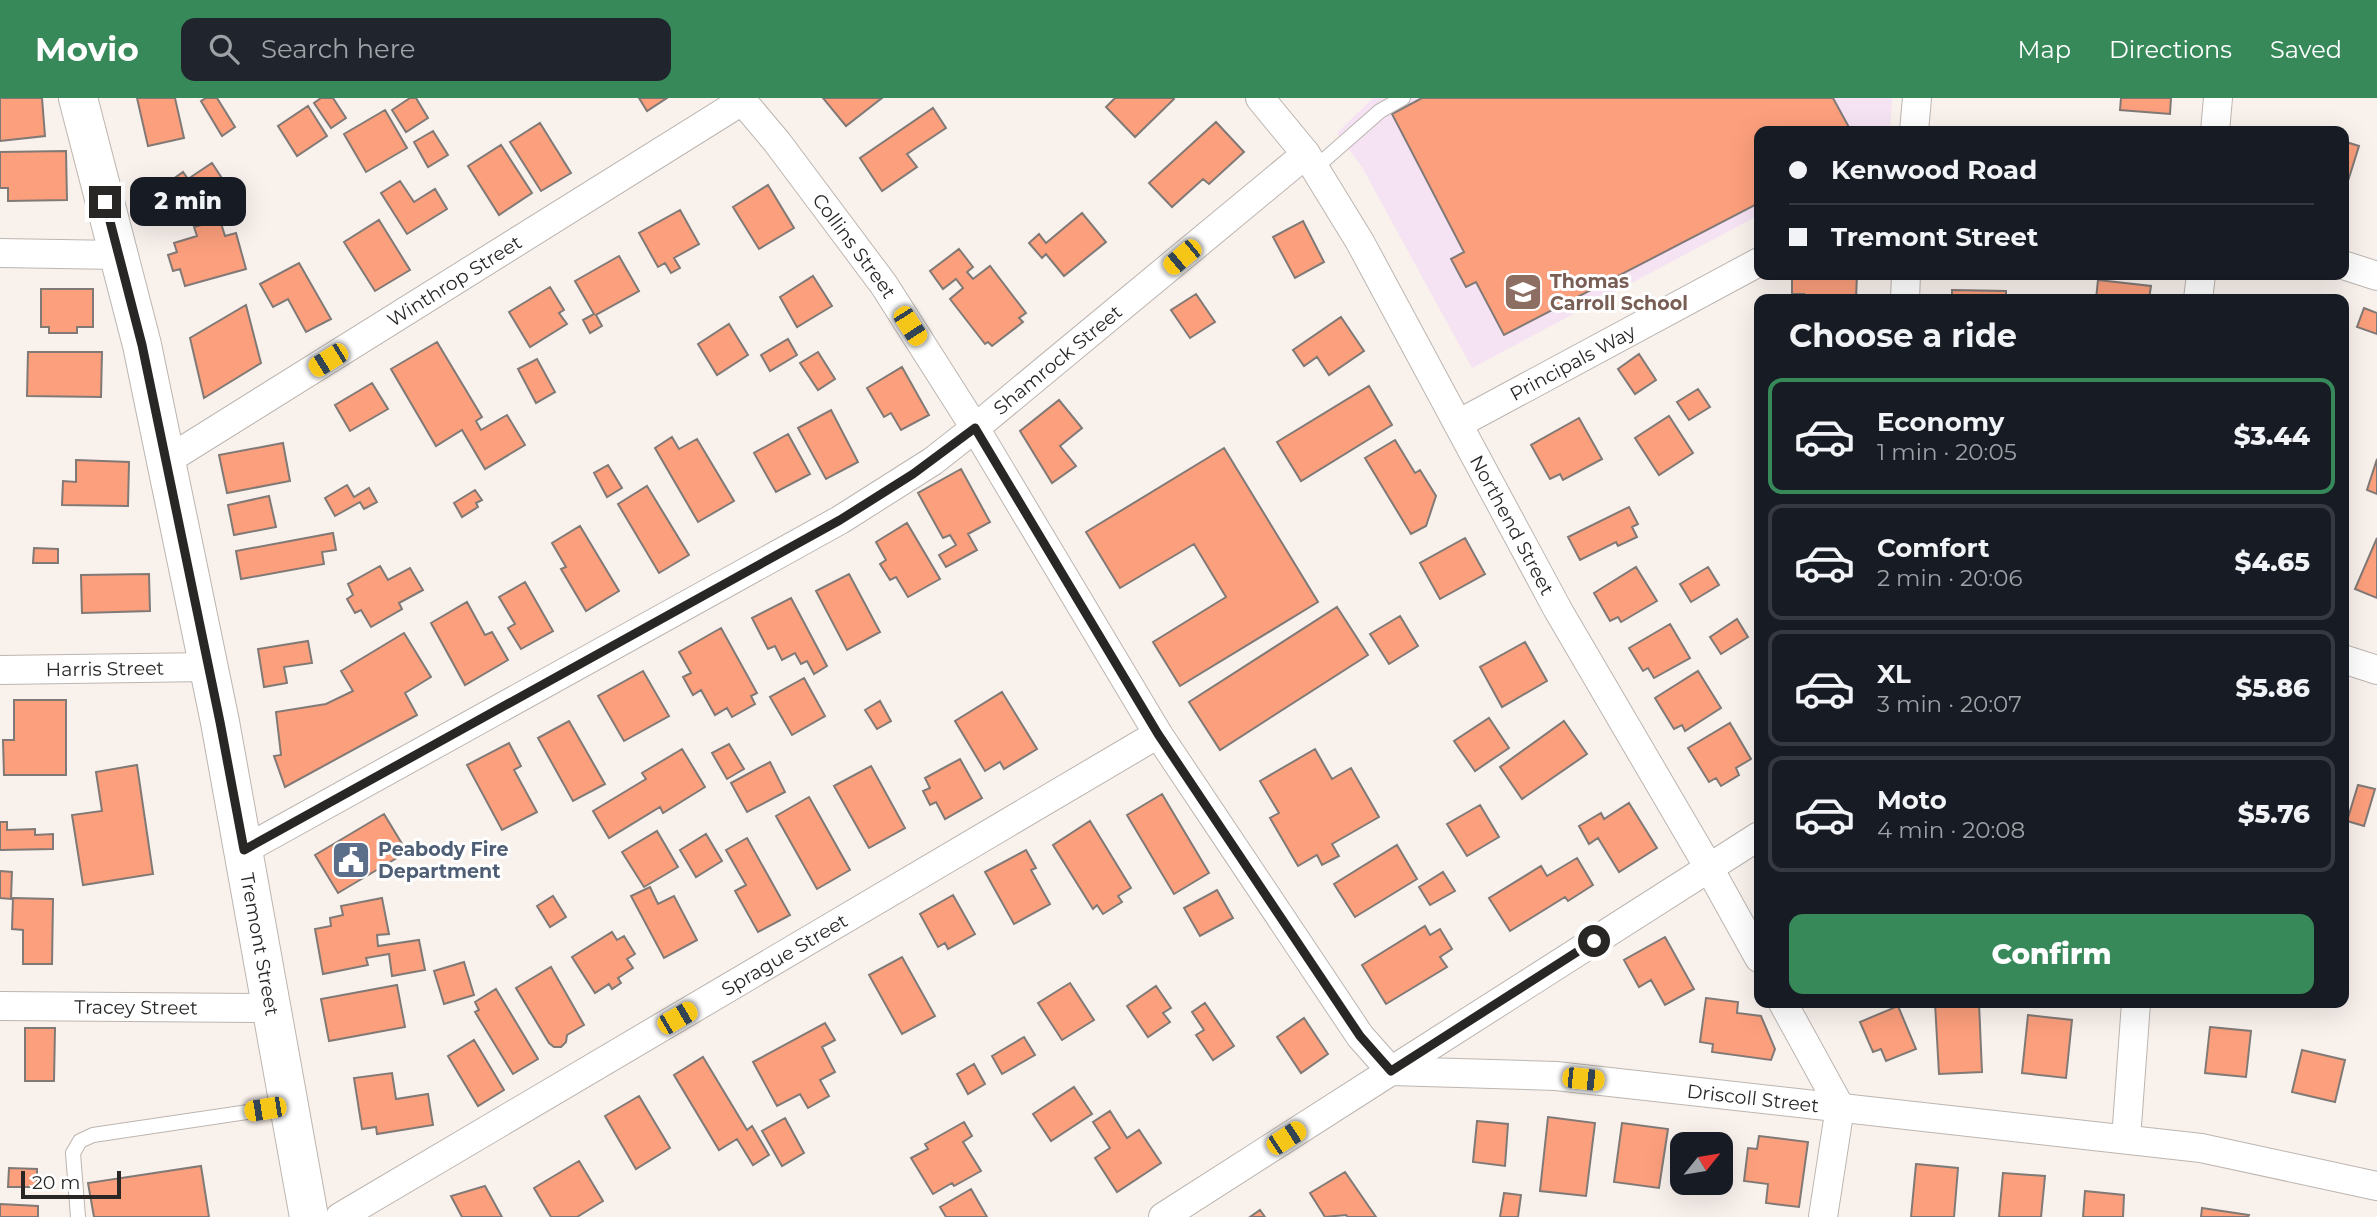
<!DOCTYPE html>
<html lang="en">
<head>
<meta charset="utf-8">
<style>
	:root { --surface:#171b24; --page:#20242c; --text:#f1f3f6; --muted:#9ea1a6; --line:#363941; --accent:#37895a }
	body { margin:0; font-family:Montserrat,sans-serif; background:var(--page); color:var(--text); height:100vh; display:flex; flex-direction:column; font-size:26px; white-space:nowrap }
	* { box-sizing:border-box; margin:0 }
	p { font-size:23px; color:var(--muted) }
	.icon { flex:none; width:38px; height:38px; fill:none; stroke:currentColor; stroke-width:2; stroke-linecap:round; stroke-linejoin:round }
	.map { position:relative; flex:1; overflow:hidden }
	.details { position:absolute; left:1754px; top:196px; width:595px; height:714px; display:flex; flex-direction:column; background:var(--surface); border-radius:14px; box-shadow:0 7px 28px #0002 }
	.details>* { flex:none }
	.top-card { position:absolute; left:1754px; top:28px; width:595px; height:154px; border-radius:14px; box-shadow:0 7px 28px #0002; display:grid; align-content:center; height:154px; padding:0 35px; background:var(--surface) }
	.needle { width:46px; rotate:60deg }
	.fabs { position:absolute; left:1670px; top:1034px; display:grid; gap:14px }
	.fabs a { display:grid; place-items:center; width:63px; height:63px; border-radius:14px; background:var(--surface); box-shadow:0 7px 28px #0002; font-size:35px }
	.scale { position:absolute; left:21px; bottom:18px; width:100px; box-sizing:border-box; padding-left:7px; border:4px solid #292725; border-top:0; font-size:19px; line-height:24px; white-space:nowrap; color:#292725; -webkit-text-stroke:5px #fff; paint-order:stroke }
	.end { position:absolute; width:32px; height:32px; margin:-16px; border:9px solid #292725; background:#fff; box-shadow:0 0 0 4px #fff }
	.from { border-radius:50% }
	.bubble { position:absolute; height:49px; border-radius:14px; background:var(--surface); box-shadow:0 7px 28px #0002; font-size:23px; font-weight:800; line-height:49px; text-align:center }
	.car { position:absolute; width:21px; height:42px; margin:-21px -10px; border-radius:9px; box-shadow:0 0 5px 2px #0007; background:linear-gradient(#f5c518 24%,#345 0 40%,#f5c518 0 76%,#345 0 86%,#f5c518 0) }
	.top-card b { display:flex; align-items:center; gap:24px; height:66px; font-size:26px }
	.top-card b+b { border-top:2px solid var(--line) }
	.top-card i { width:18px; height:18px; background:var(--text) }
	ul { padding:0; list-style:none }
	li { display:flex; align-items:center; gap:21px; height:116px; margin:0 14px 10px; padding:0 21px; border:4px solid var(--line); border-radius:14px }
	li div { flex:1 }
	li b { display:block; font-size:26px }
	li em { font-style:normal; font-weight:800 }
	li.selected { border-color:var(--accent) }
	li>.icon { width:63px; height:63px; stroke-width:1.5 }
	h2 { padding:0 35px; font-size:32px; line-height:84px }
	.action { display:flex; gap:14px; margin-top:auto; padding:14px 35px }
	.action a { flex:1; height:80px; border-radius:14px; background:var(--accent); color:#fff; font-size:28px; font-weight:800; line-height:80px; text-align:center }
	header { display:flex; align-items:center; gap:42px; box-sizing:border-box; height:98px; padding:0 35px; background:var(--accent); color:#fff }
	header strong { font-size:33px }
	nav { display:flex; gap:38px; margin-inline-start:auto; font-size:24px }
	.search { width:490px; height:63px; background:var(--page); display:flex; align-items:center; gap:18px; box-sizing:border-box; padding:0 24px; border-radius:14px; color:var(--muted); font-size:26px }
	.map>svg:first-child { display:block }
	.education { fill:#f5e2f3 }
	.building { fill:#fc9f7c; stroke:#817976; stroke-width:2 }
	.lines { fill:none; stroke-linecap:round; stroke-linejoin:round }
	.lane-casing { stroke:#bcb5b0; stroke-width:16 }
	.street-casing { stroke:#bcb5b0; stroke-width:30 }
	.secondary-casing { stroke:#bcb5b0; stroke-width:40 }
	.lane { stroke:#fff; stroke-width:14 }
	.street { stroke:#fff; stroke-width:28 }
	.secondary { stroke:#fff; stroke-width:38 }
	.route { stroke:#292725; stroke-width:9 }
	.labels { text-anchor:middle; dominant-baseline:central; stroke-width:6; stroke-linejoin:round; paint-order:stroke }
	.street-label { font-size:19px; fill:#292725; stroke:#fff }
	.education-label { font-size:19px; font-weight:bold; fill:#785e54; stroke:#fff; text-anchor:start }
	.service-label { font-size:19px; font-weight:bold; fill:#4e5e75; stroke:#fff; text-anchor:start }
</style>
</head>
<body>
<header>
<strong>Movio</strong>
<div class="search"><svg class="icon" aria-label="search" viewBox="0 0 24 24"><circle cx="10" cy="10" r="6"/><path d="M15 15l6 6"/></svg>Search here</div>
<nav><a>Map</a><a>Directions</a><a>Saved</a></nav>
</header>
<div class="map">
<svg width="2377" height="1119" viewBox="0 0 2377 1119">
	<rect width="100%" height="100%" fill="#f9f1ec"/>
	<path class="education" d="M1373 0H1892L1890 33H1759V117L1472 270 1362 69 1337 35Z"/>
	<path class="building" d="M0 0H42L45 38 0 43Z
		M137 0H175L184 40 148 48Z
		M206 0H217L235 29 222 38 201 3Z
		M321 0H333L346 20 331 30 314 5Z
		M410 0H416L428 20 406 34 392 12Z
		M639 0H667L647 13Z
		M823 0H882L846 28Z
		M1115 0H1173L1174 1 1135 39 1106 9Z
		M1422 0H1833L1851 33H1759V105L1504 237 1476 184 1466 189 1451 161 1464 154 1392 16Z
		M2121 0H2171L2170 16 2120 12Z
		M308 8 327 38 297 58 278 28Z
		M933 10 946 30 907 56 917 69 882 93 860 60Z
		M385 12 407 50 366 74 344 36Z
		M1216 24 1244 54 1209 86 1203 81 1172 109 1149 85Z
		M540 25 571 75 541 93 510 44Z
		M433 33 448 57 428 69 414 44Z
		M2343 43 2359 48 2348 83 2343 82Z
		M501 47 532 95 499 117 468 68Z
		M66 53 67 102 8 103V90H0V54Z
		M212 65 229 91 179 124 161 96 172 88 169 84 183 74 188 81Z
		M400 83 414 104 435 91 447 111 407 136 381 95Z
		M768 87 794 130 759 151 733 109Z
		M680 112 699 146 674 160 680 170 671 175 665 165 658 169 639 135Z
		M1082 115 1106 144 1064 178 1046 156 1042 160 1029 145 1039 136 1046 145Z
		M220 122 225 138 236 135 246 171 185 188 180 171 173 173 168 157 177 154 174 145 197 138 194 129Z
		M379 122 410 172 375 193 344 144Z
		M1303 123 1324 164 1295 180 1273 139Z
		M959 151 973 169 967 174 973 181 990 168 1026 215 1019 220 1023 224 992 248 988 244 985 246 950 201 963 190 956 181 943 191 930 173Z
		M619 158 639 193 596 217 602 228 590 235 583 222 594 216 575 183Z
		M299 165 331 221 306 234 288 201 273 209 260 186Z
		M1792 177H1857L1856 201H1804V196H1792Z
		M813 178 832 208 797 229 780 199Z
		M2098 182 2151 188 2149 201H2096Z
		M550 189 564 212 559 215 567 226 530 249 509 214Z
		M41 191H93V229H77V235H49V229H41Z
		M1952 192 2006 193V201H1952Z
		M1196 196 1215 224 1190 240 1171 212Z
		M246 207 261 265 204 300 190 240Z
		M2364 210 2377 215V236L2357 229Z
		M1341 219 1364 253 1329 277 1317 259 1304 268 1293 252Z
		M729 226 748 257 717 277 698 246Z
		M788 241 797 257 770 273 761 257Z
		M437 244 482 319 476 323 481 332 507 317 525 347 485 371 462 332 436 348 391 271Z
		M28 254H102L101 299 27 298Z
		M818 254 835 281 818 292 800 265Z
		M1639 256 1656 282 1635 296 1618 271Z
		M537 261 555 294 536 305 518 271Z
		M902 269 929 317 901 332 891 315 884 319 867 290Z
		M372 285 388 311 350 333 335 307Z
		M1369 288 1392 327 1301 383 1277 344Z
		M1698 291 1710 309 1689 322 1677 304Z
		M1059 302 1082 330 1060 348 1076 368 1052 385 1020 333Z
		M831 312 858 364 826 381 798 330Z
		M1669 318 1693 355 1659 377 1635 340Z
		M1579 320 1602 361 1563 382 1560 376 1550 381 1531 347Z
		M788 336 810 376 776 394 754 355Z
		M672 339 679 351 697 341 734 403 698 424 655 350Z
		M1395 342 1415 375 1420 372 1436 398 1426 428 1411 436 1365 360Z
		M283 345 290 383 227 395 219 357Z
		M1224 350 1318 504 1180 588 1153 544 1226 499 1194 446 1120 490 1086 434Z
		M2377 361V396L2367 392Z
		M76 362 129 364 128 408 62 407 63 383 76 384Z
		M608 367 622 390 607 399 594 375Z
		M961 371 990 424 968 436 977 452 946 469 939 457 956 447 950 437 943 440 918 395Z
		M347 387 354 399 369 390 377 404 364 411 360 404 335 418 325 400Z
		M647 388 689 457 659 475 618 406Z
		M475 392 482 402 476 405 478 409 462 419 454 405Z
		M269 398 276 429 234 437 228 407Z
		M1629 409 1638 426 1632 429 1637 439 1618 448 1616 444 1580 462 1568 439Z
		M907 425 940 481 908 499 896 479 890 482 880 466 886 462 876 444Z
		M580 428 619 493 586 513 561 471 566 469 552 445Z
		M333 435 336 452 322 454 324 466 241 481 236 453Z
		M1465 440 1485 476 1440 501 1420 465Z
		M2377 440V500L2355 491Z
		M34 450 58 451V465H33Z
		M380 468 388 482 410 470 423 492 399 505 402 511 371 529 361 512 355 515 347 501 353 497 348 486Z
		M1636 469 1657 503 1621 524 1618 519 1610 523 1594 495Z
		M1708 469 1719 487 1691 504 1680 486Z
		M149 476 150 513 82 515 81 477Z
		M849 476 880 534 847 552 816 493Z
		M525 484 553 533 521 551 508 530 515 526 499 499Z
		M791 500 827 568 814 576 807 563 801 566 795 555 782 562 775 548 768 551 752 520Z
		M467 504 485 537 492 534 508 562 465 587 431 525Z
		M1337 509 1368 557 1220 652 1189 604Z
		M1400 518 1418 548 1389 566 1370 536Z
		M1737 521 1748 539 1721 556 1710 539Z
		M1670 526 1690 560 1654 580 1648 570 1643 573 1629 550Z
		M721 530 757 595 751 598 755 606 732 619 727 610 715 617 701 592 693 597 683 579 691 575 679 554Z
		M404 535 431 579 405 595 417 617 285 689 274 658 281 657 276 614 326 606 353 593 341 573Z
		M308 543 312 565 284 569 287 585 264 589 258 551Z
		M1525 544 1547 583 1502 609 1480 569Z
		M643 573 669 618 624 643 598 598Z
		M1698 573 1721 610 1685 633 1682 627 1674 631 1655 600Z
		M804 580 825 618 792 637 770 599Z
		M1002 594 1037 651 1004 671 1000 664 985 673 955 623Z
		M14 602H66V677H4L3 642H14Z
		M880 603 891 623 877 631 865 612Z
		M1489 620 1509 650 1475 673 1454 643Z
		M569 623 605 686 573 703 538 640Z
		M1564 623 1587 656 1522 701 1500 669Z
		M1730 625 1751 661 1736 670 1739 677 1721 688 1716 680 1709 684 1688 650Z
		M509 645 521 668 514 672 537 714 502 732 467 667Z
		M729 646 744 671 727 681 712 655Z
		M682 651 705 689 663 715 660 709 609 740 593 713 646 681 642 675Z
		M1315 651 1332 681 1351 670 1379 719 1332 746 1339 758 1322 767 1317 757 1298 768 1270 720 1279 715 1260 683Z
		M960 661 982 700 945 721 936 704 930 707 923 693 930 690 925 680Z
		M770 664 785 694 747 714 731 685Z
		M137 667 153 776 83 787 72 717 102 713 96 674Z
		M871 668 905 730 869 750 834 688Z
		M2358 687 2375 691 2364 728 2347 723Z
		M1162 696 1209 775 1174 796 1127 717Z
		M809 699 850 772 817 791 776 718Z
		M1629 705 1657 750 1619 774 1598 740 1589 746 1579 728 1601 715 1604 721Z
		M1480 707 1499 739 1467 758 1447 726Z
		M384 716 407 754 338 795 315 757Z
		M1090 723 1131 790 1118 798 1122 804 1103 816 1097 807 1093 811 1053 747Z
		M0 724H7V732L35 731V737L53 736V751L0 752Z
		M657 733 678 769 644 789 622 754Z
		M706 736 722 763 696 779 680 752Z
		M747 740 790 817 758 834 735 793 746 787 726 752Z
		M1397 747 1417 781 1355 819 1334 786Z
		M1026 752 1036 770 1031 772 1050 806 1014 826 985 774Z
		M1577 760 1593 787 1568 803 1565 799 1510 833 1489 800 1541 768 1547 778Z
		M0 773 12 774 11 801 0 800Z
		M1443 774 1455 793 1430 807 1419 789Z
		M650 789 658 806 674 798 697 842 664 860 631 798Z
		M1217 792 1233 820 1200 838 1184 810Z
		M953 797 975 836 948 851 945 845 938 849 920 816Z
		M553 798 566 819 550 829 537 808Z
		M13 800 53 801 52 866H23V832L12 831Z
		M382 800 389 836 377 837 378 848 419 842 425 872 392 878 389 856 366 860 368 867 323 876 315 831 331 828 330 820 343 817 341 808Z
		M1425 828 1430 837 1440 831 1452 851 1440 859 1447 869 1386 906 1362 867Z
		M612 834 617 842 624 838 635 856 627 861 633 870 618 880 621 885 612 891 609 886 595 895 572 859Z
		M1665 839 1694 891 1665 907 1651 882 1639 889 1624 862Z
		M902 859 935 918 902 936 869 877Z
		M464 864 474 897 444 906 434 873Z
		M551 869 584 927 567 937 566 944 561 949H554L549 945 516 890Z
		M1070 885 1094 922 1062 942 1038 905Z
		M397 887 405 929 329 943 321 901Z
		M1156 888 1171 910 1163 915 1170 924 1148 939 1127 908Z
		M496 891 538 961 513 976 475 914 479 912 475 904Z
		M1706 900 1738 904 1737 915 1761 918 1775 951 1771 962 1712 954 1713 946 1700 944Z
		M1205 905 1234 948 1213 962 1196 937 1204 932 1192 914Z
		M1935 905H1979L1982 974 1939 976Z
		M1898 908 1916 951 1886 963 1881 951 1873 954 1860 924Z
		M2028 917 2072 922 2066 980 2022 975Z
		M1304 920 1328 956 1301 975 1277 939Z
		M825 925 835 942 822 949 835 974 820 982 829 998 808 1010 800 996 777 1008 753 964Z
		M2210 929 2251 933 2246 979 2205 975Z
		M25 930H55L54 983H25Z
		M1024 939 1035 957 1002 976 992 958Z
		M474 942 504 992 478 1008 448 958Z
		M2302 952 2345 962 2335 1004 2292 994Z
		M703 959 747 1032 752 1028 769 1057 753 1067 737 1041 719 1052 674 977Z
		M974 966 985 986 968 996 957 976Z
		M392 975 396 1001 428 996 433 1027 377 1036 376 1029 362 1031 354 980Z
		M1074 989 1092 1016 1051 1043 1033 1016Z
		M639 998 670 1050 636 1071 605 1018Z
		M1110 1013 1127 1040 1139 1032 1161 1065 1117 1094 1095 1060 1110 1050 1093 1024Z
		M1548 1019 1595 1025 1586 1098 1540 1093Z
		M785 1020 804 1055 782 1068 762 1033Z
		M1477 1023 1508 1026 1505 1068 1473 1064Z
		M964 1024 972 1038 963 1044 981 1073 954 1088 952 1085 933 1096 911 1060 928 1051 925 1046Z
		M1622 1025 1668 1031 1659 1090 1614 1084Z
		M1759 1038 1808 1044 1799 1109 1766 1105 1768 1086 1744 1083 1748 1050 1757 1051Z
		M579 1063 603 1103 577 1119H551L534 1090Z
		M1916 1066 1958 1070 1954 1119H1911Z
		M201 1068 209 1119H94L88 1085Z
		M9 1070 37 1071V1089H8Z
		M1345 1074 1376 1119H1348L1346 1117 1325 1119 1310 1095Z
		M2003 1075 2045 1078 2041 1119H1999Z
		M485 1088 502 1119H462L451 1098Z
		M971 1091 987 1119H946L940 1109Z
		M2085 1093 2124 1097 2123 1119H2083Z
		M1504 1095 1521 1097 1518 1119H1500Z
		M0 1106 38 1108V1119H0Z
		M2202 1110 2249 1117 2248 1119H2201Z
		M1260 1112 1265 1119H1250Z"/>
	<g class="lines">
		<g class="lane-casing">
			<path id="lane" d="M1315 70 1380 13 1403 0
				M78 1119 73 1055 80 1043 93 1037 288 1008"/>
		</g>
		<g class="street-casing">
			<g id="street">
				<path id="s1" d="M740 0 777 44 884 187 975 330 1158 636 1360 938 1391 973 1759 738"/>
				<path id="s2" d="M1260 0 1306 56 1360 144 1558 512 1709 770 1759 860"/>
				<path d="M1914 33 1917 0"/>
				<path d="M2215 33 2218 0"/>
				<path d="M0 155 118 157"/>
				<path d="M2343 167 2377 178"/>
				<path d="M1905 201 1906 177"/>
				<path d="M2198 201 2201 177"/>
				<path id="s3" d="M1458 326 1759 164"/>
				<path id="s4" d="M166 363 742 3"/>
				<path d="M2343 561 2377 572"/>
				<path id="s5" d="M0 572 209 569"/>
				<path id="s6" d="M244 752 840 422 933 363 975 330 1306 56"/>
				<path d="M1783 905 1840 1009 1823 1119"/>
				<path id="s7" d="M0 908 272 910"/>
				<path d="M2126 1041 2136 905"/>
				<path id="s8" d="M340 1119 1158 636"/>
				<path id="s9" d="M1163 1119 1391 973 1556 978 2201 1050 2377 1088"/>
			</g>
		</g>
		<g class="secondary-casing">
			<g id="secondary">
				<path id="s10" d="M78 0 142 247 220 624 309 1119"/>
			</g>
		</g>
		<use href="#lane" class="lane"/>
		<use href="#street" class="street"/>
		<use href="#secondary" class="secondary"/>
	</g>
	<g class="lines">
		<path class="route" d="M105 104 142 247 220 624 244 752 840 422 913 376 975 330 1158 636 1360 938 1391 973 1594 843"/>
	</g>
	<defs>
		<g id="school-square" transform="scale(2.0125)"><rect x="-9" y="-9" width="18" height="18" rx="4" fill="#8d6e63" stroke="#fff"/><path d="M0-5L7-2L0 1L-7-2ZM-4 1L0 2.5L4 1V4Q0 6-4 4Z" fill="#fff"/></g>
		<g id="civic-square" transform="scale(2.0125)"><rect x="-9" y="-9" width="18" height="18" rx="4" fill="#5c6f8a" stroke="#fff"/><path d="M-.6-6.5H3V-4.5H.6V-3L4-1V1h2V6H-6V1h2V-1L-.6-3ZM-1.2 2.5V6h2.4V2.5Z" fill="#fff"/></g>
	</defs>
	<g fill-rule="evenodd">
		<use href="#school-square" x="1523" y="194"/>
		<use href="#civic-square" x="351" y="762"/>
	</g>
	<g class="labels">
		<g class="street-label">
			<text stroke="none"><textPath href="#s1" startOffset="187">Collins Street</textPath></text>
			<text stroke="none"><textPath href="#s4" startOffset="340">Winthrop Street</textPath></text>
			<text stroke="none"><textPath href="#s6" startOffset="952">Shamrock Street</textPath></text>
			<text stroke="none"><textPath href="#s3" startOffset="130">Principals Way</textPath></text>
			<text stroke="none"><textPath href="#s2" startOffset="497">Northend Street</textPath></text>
			<text stroke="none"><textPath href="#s5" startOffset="105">Harris Street</textPath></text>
			<text stroke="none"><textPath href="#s10" startOffset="866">Tremont Street</textPath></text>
			<text stroke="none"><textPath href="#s8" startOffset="516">Sprague Street</textPath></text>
			<text stroke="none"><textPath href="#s7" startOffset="136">Tracey Street</textPath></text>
			<text stroke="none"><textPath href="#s9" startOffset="634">Driscoll Street</textPath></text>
		</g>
		<g class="education-label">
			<text x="1550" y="183">Thomas<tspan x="1550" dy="22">Carroll School</tspan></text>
		</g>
		<g class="service-label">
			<text x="378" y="751">Peabody Fire<tspan x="378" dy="22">Department</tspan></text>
		</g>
	</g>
</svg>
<div class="fabs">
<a><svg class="needle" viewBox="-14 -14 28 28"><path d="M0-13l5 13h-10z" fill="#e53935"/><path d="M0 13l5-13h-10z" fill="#9ea1a6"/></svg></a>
</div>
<div class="scale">20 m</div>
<i class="end from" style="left:1594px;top:843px"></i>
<i class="end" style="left:105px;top:104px"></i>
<div class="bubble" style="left:130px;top:79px;width:116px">2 min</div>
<i class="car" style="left:1182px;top:159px;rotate:230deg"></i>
<i class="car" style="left:910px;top:228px;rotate:147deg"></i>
<i class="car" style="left:328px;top:262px;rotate:238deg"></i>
<i class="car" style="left:677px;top:920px;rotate:60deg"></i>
<i class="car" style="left:1583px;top:981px;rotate:96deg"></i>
<i class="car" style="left:265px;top:1011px;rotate:261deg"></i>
<i class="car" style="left:1286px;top:1040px;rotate:57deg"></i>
<div class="top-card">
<b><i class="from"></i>Kenwood Road</b>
<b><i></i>Tremont Street</b>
</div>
<section class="details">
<h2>Choose a ride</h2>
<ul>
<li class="selected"><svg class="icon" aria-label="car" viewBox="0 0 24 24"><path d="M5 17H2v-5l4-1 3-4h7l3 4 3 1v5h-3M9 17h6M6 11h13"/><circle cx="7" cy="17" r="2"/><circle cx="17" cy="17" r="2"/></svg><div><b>Economy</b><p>1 min · 20:05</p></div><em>$3.44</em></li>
<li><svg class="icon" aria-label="car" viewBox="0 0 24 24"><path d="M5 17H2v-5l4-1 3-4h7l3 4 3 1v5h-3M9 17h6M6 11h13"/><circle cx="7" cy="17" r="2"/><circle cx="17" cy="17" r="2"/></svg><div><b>Comfort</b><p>2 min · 20:06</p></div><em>$4.65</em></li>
<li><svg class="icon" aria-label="car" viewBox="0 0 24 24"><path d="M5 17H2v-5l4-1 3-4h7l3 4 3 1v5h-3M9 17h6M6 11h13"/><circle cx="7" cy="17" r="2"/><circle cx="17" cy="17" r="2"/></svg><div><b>XL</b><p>3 min · 20:07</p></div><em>$5.86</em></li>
<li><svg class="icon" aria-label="car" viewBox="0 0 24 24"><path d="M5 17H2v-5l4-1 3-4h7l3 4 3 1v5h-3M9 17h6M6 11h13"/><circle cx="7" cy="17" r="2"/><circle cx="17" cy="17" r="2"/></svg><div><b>Moto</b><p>4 min · 20:08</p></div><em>$5.76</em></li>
</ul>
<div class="action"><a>Confirm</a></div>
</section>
</div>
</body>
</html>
